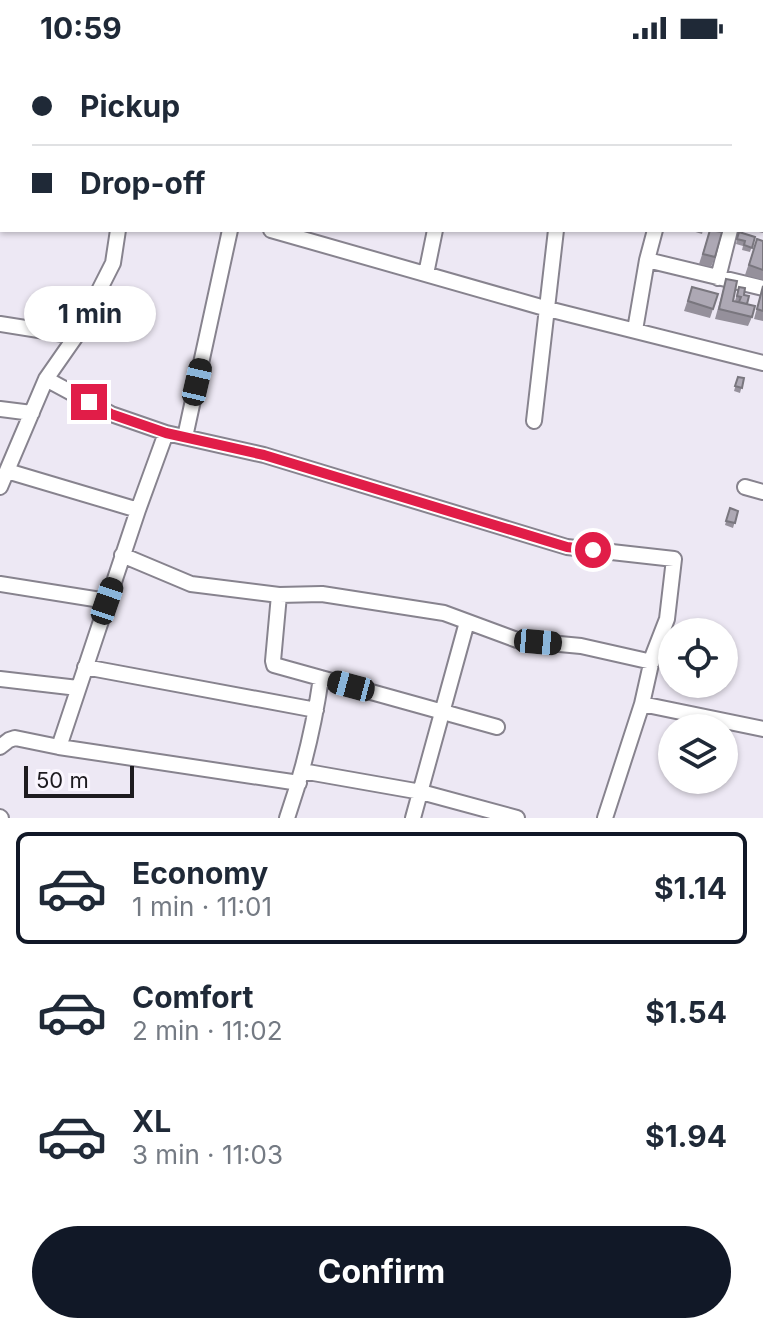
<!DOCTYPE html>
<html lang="en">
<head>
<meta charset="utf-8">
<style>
	:root { --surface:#fff; --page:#f6f6f7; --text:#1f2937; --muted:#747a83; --line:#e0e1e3; --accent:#111827 }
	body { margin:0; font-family:Inter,sans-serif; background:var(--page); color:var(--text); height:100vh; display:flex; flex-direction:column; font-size:30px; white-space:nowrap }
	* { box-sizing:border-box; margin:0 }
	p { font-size:26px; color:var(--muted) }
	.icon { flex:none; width:44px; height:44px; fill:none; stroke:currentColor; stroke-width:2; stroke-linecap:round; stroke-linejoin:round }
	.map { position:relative; height:762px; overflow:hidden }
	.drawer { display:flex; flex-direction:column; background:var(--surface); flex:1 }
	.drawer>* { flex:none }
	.top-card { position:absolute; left:0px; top:0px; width:764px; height:176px; box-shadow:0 2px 6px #0004; display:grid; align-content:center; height:176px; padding:0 32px; background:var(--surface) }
	.buttons { position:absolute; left:658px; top:562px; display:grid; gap:16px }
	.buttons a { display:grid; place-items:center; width:80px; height:80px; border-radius:50%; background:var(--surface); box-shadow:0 2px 6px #0004; font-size:40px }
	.scale { position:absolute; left:24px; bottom:20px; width:110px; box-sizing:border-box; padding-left:8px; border:4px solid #1d1b1f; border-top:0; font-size:22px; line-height:28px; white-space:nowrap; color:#1d1b1f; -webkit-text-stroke:6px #faf6fe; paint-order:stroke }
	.end { position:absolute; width:36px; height:36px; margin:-18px; border:10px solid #e11d48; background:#fff; box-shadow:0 0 0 4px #fff }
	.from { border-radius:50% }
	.bubble { position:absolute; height:56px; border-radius:28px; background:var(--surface); box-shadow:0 2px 6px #0004; font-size:26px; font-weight:700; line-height:56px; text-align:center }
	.car { position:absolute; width:24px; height:48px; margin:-24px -12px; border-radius:10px; box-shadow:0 0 6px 2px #0007; background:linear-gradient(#222 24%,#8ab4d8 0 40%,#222 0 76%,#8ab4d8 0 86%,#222 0) }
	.top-card b { display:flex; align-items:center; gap:28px; height:76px; font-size:30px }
	.top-card b+b { border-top:2px solid var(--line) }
	.top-card i { width:20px; height:20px; background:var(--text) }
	ul { padding:14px 0 0; list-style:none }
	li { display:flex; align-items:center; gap:24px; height:112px; margin:0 16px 12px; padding:0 16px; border:4px solid transparent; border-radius:12px }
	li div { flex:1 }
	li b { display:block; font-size:30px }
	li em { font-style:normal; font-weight:700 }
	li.selected { border-color:var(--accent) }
	li>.icon { width:72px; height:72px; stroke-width:1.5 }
	.button { display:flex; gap:16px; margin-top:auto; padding:16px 32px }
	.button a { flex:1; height:92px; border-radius:48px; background:var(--accent); color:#fff; font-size:32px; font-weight:700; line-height:92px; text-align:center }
	.status { display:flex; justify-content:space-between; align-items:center; height:56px; padding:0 40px; background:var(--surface); direction:ltr }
	.status svg { height:22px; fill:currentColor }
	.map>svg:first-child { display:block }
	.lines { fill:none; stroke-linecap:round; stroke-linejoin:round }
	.minor-casing { stroke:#87838e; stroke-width:18 }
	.minor { stroke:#fff; stroke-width:14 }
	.wall { fill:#95909b }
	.building { fill:#ada8b4; stroke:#79767e; stroke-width:2 }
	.route { stroke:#e11d48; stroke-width:10 }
</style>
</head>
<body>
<div class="status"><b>10:59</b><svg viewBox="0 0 49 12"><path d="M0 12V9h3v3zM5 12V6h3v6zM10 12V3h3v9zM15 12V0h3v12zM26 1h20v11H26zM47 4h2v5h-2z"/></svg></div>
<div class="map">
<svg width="763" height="762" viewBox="0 0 763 762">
	<rect width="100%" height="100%" fill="#ede8f4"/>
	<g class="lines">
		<g class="minor-casing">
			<path id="minor" d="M428 0 435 2
				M144 2V0
				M262 2V0
				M381 2V0
				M475 2 476 0
				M575 2 576 0
				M694 2 695 0
				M762 81H763
				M0 99H2
				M271 174 548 253 763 307
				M647 204 763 232
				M426 218 435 174
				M718 222 730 174
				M0 268 76 280
				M635 274 647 204 655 174
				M46 323 111 358 166 377 264 399 567 491 674 503 667 563 653 599 642 648 605 762
				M0 353 32 357
				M534 365 556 174
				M185 381 230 174
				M7 415 138 454
				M0 431 46 323 76 280 113 207 118 174
				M745 431 763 436
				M122 499 191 528 279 539 322 538 444 557 517 584 581 590 652 606
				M0 528 107 545
				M279 539 273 605 274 609 497 671
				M85 611 316 654
				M0 623 78 632
				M642 648 763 673
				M0 691 9 684 15 682 59 691 299 727
				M59 691 138 454 166 377
				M302 715 421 736 517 762
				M0 761 1 762
				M287 762C303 716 314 670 321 622
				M413 762 467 566"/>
		</g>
		<use href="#minor" class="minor"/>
	</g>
	<path class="wall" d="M703 0H741L740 2 715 1V2H702Z
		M762 157 763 177 751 174H762Z
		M689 174H703L702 178Z
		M710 174 715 201 711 211 699 208Z
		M739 176 755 181 750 196 742 194 743 190 736 188Z
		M757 183 763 185V224L745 219Z
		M726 223 733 245H735L739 231 744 239 752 261 748 270 715 263Z
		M763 229V265L754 263Z
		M692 231 718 238 710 262 684 255Z
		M738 321 744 322 740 337 734 335Z
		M730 452 738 455 733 472 725 469Z"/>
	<path class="building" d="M724 0H739L738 2H723Z
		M744 0H763V20L762 2H743Z
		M710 174 722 176 715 201 703 198Z
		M739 176 755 181 752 192 744 189 745 185 737 183Z
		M757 183 763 185V214L749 209Z
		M726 223 737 225 733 245 755 250 752 261 719 253Z
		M763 230V255L757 253Z
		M692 231 718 238 713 253 688 245Z
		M739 231 745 232 744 239 749 240 747 248 739 246 741 241 737 240Z
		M738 321 744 322 742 332 735 330Z
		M730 452 738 455 735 467 726 465Z"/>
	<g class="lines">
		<path class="route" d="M89 346 111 358 166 377 264 399 567 491 593 494"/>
	</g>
</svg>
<div class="buttons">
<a><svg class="icon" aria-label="locate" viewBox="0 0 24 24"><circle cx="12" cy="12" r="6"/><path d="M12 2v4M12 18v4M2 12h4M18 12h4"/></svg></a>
<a><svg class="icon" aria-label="layers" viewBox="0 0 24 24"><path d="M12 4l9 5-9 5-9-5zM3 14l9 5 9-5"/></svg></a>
</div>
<div class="scale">50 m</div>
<i class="end from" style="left:593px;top:494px"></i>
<i class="end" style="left:89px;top:346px"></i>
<div class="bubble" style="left:24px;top:230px;width:132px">1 min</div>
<i class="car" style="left:197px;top:326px;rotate:13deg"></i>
<i class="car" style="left:107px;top:545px;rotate:19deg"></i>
<i class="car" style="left:538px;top:586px;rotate:95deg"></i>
<i class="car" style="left:351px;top:630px;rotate:285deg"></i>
<div class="top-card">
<b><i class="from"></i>Pickup</b>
<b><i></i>Drop-off</b>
</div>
</div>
<section class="drawer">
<ul>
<li class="selected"><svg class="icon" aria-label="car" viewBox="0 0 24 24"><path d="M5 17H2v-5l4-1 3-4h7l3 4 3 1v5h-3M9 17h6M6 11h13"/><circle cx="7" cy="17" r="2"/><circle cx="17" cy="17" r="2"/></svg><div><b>Economy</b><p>1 min · 11:01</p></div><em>$1.14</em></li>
<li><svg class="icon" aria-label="car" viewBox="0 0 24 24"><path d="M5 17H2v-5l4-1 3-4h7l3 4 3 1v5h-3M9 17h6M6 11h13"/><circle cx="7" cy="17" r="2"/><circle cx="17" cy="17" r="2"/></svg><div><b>Comfort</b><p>2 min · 11:02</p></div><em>$1.54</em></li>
<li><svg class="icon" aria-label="car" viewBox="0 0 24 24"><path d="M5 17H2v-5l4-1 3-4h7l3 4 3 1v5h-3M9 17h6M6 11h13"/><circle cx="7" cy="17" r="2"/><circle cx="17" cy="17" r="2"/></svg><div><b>XL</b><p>3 min · 11:03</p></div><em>$1.94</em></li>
</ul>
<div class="button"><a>Confirm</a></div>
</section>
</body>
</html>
